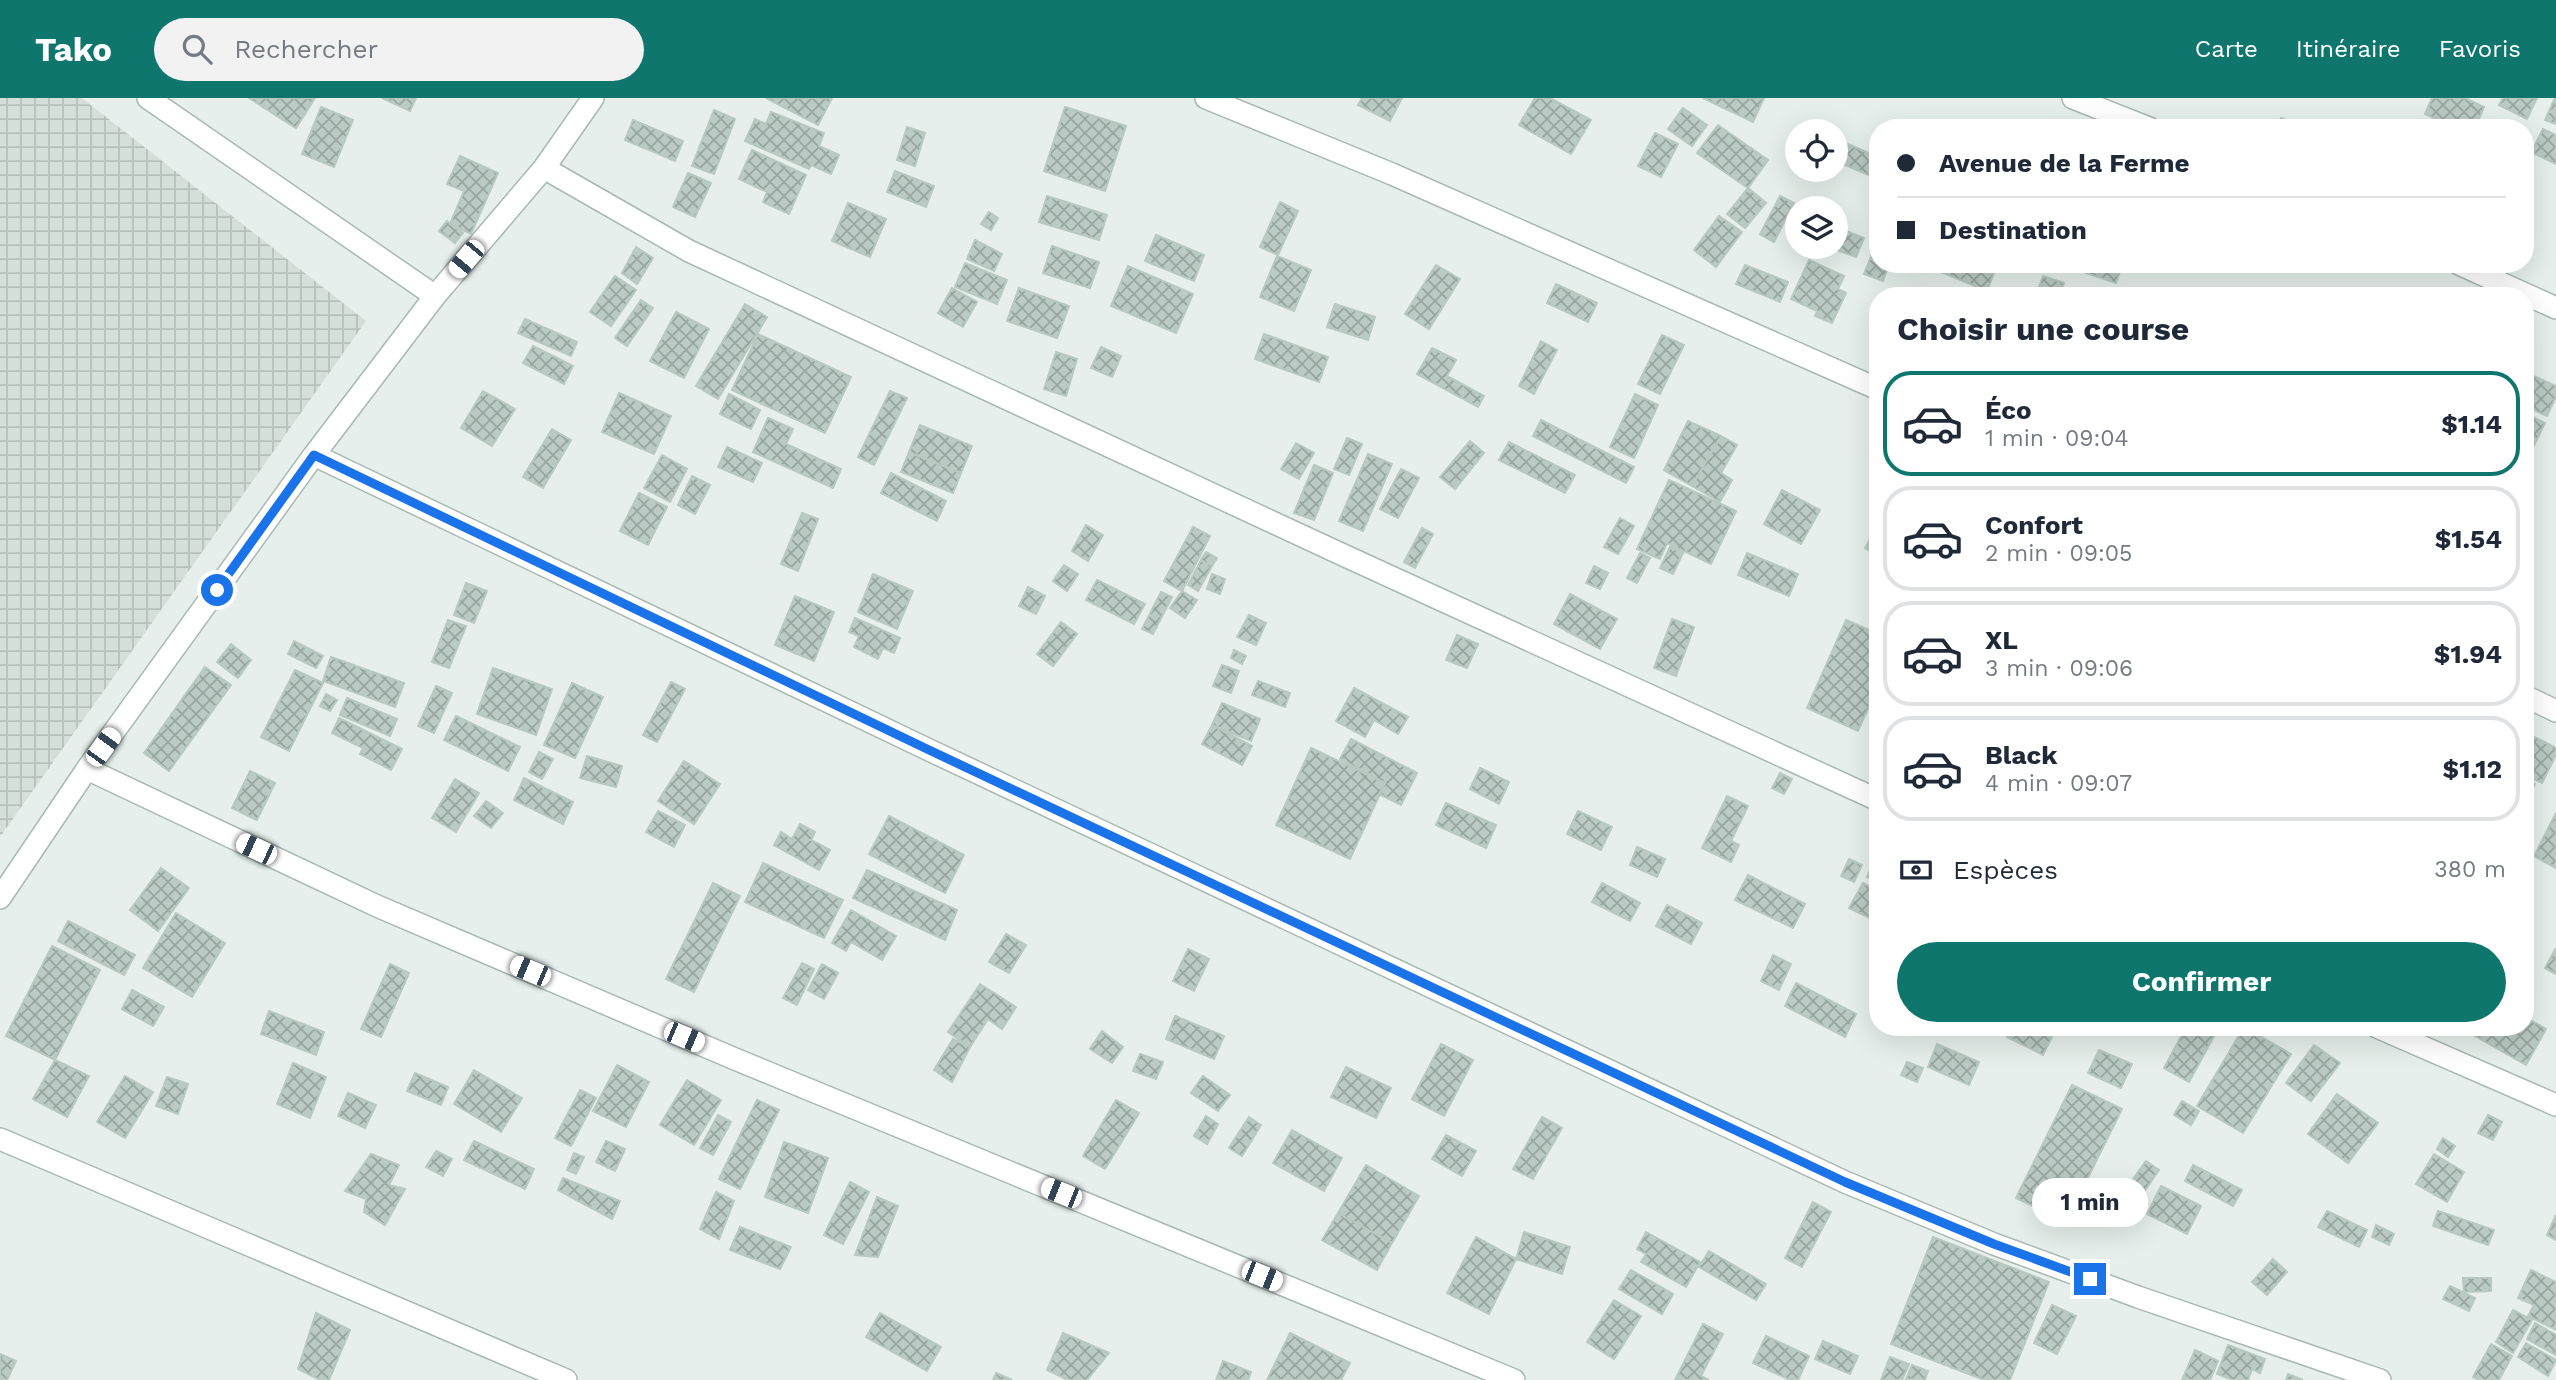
<!DOCTYPE html>
<html lang="fr">
<head>
<meta charset="utf-8">
<style>
	:root { --surface:#fff; --page:#f2f2f3; --text:#1f2937; --muted:#747a83; --line:#e0e1e3; --accent:#0f766e }
	body { margin:0; font-family:"Work Sans",sans-serif; background:var(--page); color:var(--text); height:100vh; display:flex; flex-direction:column; font-size:26px; white-space:nowrap }
	* { box-sizing:border-box; margin:0 }
	p { font-size:23px; color:var(--muted) }
	.icon { flex:none; width:38px; height:38px; fill:none; stroke:currentColor; stroke-width:2; stroke-linecap:round; stroke-linejoin:round }
	.map { position:relative; flex:1; overflow:hidden }
	.details { position:absolute; left:1869px; top:189px; width:665px; height:749px; display:flex; flex-direction:column; background:var(--surface); border-radius:28px; box-shadow:0 7px 28px #0002 }
	.details>* { flex:none }
	.hud { position:absolute; left:1869px; top:21px; width:665px; height:154px; border-radius:28px; box-shadow:0 7px 28px #0002; display:grid; align-content:center; height:154px; padding:0 28px; background:var(--surface) }
	.buttons { position:absolute; left:1785px; top:21px; display:grid; gap:14px }
	.buttons a { display:grid; place-items:center; width:63px; height:63px; border-radius:50%; background:var(--surface); box-shadow:0 7px 28px #0002; font-size:35px }
	.end { position:absolute; width:32px; height:32px; margin:-16px; border:9px solid #1a73e8; background:#fff; box-shadow:0 0 0 4px #fff }
	.from { border-radius:50% }
	.bubble { position:absolute; height:49px; border-radius:24px; background:var(--surface); box-shadow:0 7px 28px #0002; font-size:23px; font-weight:700; line-height:49px; text-align:center }
	.car { position:absolute; width:21px; height:42px; margin:-21px -10px; border-radius:9px; box-shadow:0 0 5px 2px #0007; background:linear-gradient(#fff 24%,#345 0 40%,#fff 0 76%,#345 0 86%,#fff 0) }
	.hud b { display:flex; align-items:center; gap:24px; height:66px; font-size:26px }
	.hud b+b { border-top:2px solid var(--line) }
	.hud i { width:18px; height:18px; background:var(--text) }
	ul { padding:0; list-style:none }
	li { display:flex; align-items:center; gap:21px; height:105px; margin:0 14px 10px; padding:0 14px; border:4px solid var(--line); border-radius:28px }
	li div { flex:1 }
	li b { display:block; font-size:26px }
	li em { font-style:normal; font-weight:700 }
	li.on { border-color:var(--accent) }
	li>.icon { width:63px; height:63px; stroke-width:1.5 }
	h2 { padding:0 28px; font-size:32px; line-height:84px }
	.pay { display:flex; align-items:center; gap:18px; height:77px; padding:0 28px; font-size:26px }
	.pay p { margin-inline-start:auto }
	.action { display:flex; gap:14px; margin-top:auto; padding:14px 28px }
	.action a { flex:1; height:80px; border-radius:42px; background:var(--accent); color:#fff; font-size:28px; font-weight:700; line-height:80px; text-align:center }
	header { display:flex; align-items:center; gap:42px; box-sizing:border-box; height:98px; padding:0 35px; background:var(--accent); color:#fff }
	header strong { font-size:33px }
	nav { display:flex; gap:38px; margin-inline-start:auto; font-size:24px }
	.search { width:490px; height:63px; background:var(--page); display:flex; align-items:center; gap:18px; box-sizing:border-box; padding:0 24px; border-radius:38px; color:var(--muted); font-size:26px }
	.map>svg:first-child { display:block }
	.industrial { fill:url(#industrial-grid) }
	.building { fill:url(#building-cross-hatch); stroke:#b8c9c2; stroke-width:2 }
	.lines { fill:none; stroke-linecap:round; stroke-linejoin:round }
	.minor-casing { stroke:#a8b8b2; stroke-width:24 }
	.minor { stroke:#fff; stroke-width:21 }
	.route { stroke:#1a73e8; stroke-width:9 }
</style>
</head>
<body>
<header>
<strong>Tako</strong>
<div class="search"><svg class="icon" aria-label="search" viewBox="0 0 24 24"><circle cx="10" cy="10" r="6"/><path d="M15 15l6 6"/></svg>Rechercher</div>
<nav><a>Carte</a><a>Itinéraire</a><a>Favoris</a></nav>
</header>
<div class="map">
<svg width="2556" height="1282" viewBox="0 0 2556 1282">
	<defs>
		<pattern id="industrial-grid" width="8" height="8" patternUnits="userSpaceOnUse" patternTransform="scale(1.75)"><rect width="8" height="8" fill="#d4dfda"/><path d="M0 4h8M4 0v8" fill="none" stroke="#b6c1bc"/></pattern>
		<pattern id="building-cross-hatch" width="8" height="8" patternUnits="userSpaceOnUse" patternTransform="scale(1.75)"><rect width="8" height="8" fill="#bbcac4"/><path d="M0 0l8 8M0 8l8-8" fill="none" stroke="#98a6a0"/></pattern>
	</defs>
	<rect width="100%" height="100%" fill="#e6efeb"/>
	<path class="industrial" d="M0 0H82L366 223 0 739Z"/>
	<path class="building" d="M249 0H315L296 30Z
		M382 0H416L410 13Z
		M766 0H832L818 27Z
		M1362 0H1402L1390 23 1358 7Z
		M1535 0H1550L1591 22 1571 56 1519 27Z
		M1703 0H1764L1753 24Z
		M2432 0H2465L2484 9 2475 30H2456L2425 16Z
		M2503 0H2537L2527 21 2499 7Z
		M2555 0H2556V26L2545 22Z
		M321 9 353 22 334 69 302 56Z
		M1065 9 1126 28 1105 93 1044 73Z
		M1683 10 1707 27 1692 48 1668 31Z
		M714 12 735 21 714 76 692 68Z
		M771 14 824 35 819 48 839 57 831 76 811 67 809 71 745 43 755 21 766 26Z
		M2281 20 2305 30H2277Z
		M633 22 683 43 675 63 625 42Z
		M1718 27 1768 62 1748 90 1697 55Z
		M907 29 925 35 915 68 897 62Z
		M2543 31 2556 37V66L2531 54Z
		M1655 35 1678 46 1661 79 1638 68Z
		M1836 41 1878 59V81L1836 63Z
		M752 52 806 77 789 116 763 104 767 94 739 81Z
		M460 58 498 75 471 136 450 126 464 93 447 86Z
		M895 73 934 88 926 109 887 94Z
		M688 75 711 85 695 119 673 109Z
		M1748 90 1766 105 1745 130 1727 116Z
		M1047 98 1107 117 1099 142 1039 124Z
		M1780 98 1794 105 1774 144 1760 136Z
		M1280 104 1298 113 1278 157 1260 149Z
		M848 105 886 121 870 159 832 143Z
		M989 114 998 120 991 132 981 126Z
		M1719 118 1742 134 1716 169 1694 152Z
		M447 123 463 135 455 145 439 133Z
		M1836 129 1864 140 1856 159 1829 149H1836Z
		M1156 137 1204 157 1194 183 1145 163Z
		M1878 141V166H1889L1883 183 1864 176Z
		M975 142 1002 156 994 173 967 161Z
		M1052 148 1099 164 1090 190 1043 175Z
		M636 149 653 160 637 186 622 175Z
		M1277 158 1311 172 1294 213 1260 199Z
		M1809 162 1844 178 1838 191 1846 195 1832 225 1815 218 1817 213 1791 201Z
		M965 165 1007 182 997 206 955 189Z
		M1938 166H1987L1996 170 1987 193 1936 172Z
		M2080 166H2117L2122 168 2116 185 2077 172Z
		M1436 167 1460 181 1429 231 1405 216Z
		M1745 167 1788 184 1780 204 1736 186Z
		M1128 168 1193 196 1176 235 1111 208Z
		M615 178 636 192 611 228 590 214Z
		M2043 178 2064 185 2060 198H2036Z
		M1556 186 1597 205 1588 224 1547 205Z
		M952 190 977 204 963 229 938 215Z
		M1019 190 1069 208 1057 240 1007 223Z
		M2076 192 2092 198H2073Z
		M641 202 653 210 627 248 615 240Z
		M745 206 767 219 718 301 696 288Z
		M1335 206 1375 219 1368 242 1327 229Z
		M676 214 709 231 684 280 650 263Z
		M525 221 577 244 571 258 518 235Z
		M758 236 851 279 825 335 732 292Z
		M1264 236 1328 259 1319 284 1255 261Z
		M1662 237 1684 247 1660 296 1638 286Z
		M1541 243 1557 252 1534 296 1519 288Z
		M533 248 573 268 564 286 523 265Z
		M1101 249 1121 258 1112 279 1091 270Z
		M1432 250 1456 262 1447 278 1484 298 1478 309 1417 276Z
		M1056 254 1077 261 1066 298 1044 291Z
		M2525 274 2556 288V299L2547 318 2525 308Z
		M483 293 515 311 492 348 461 330Z
		M890 293 907 300 874 367 858 359Z
		M619 295 671 318 654 356 602 334Z
		M729 296 760 312 751 331 720 316Z
		M1635 296 1658 307 1634 360 1610 349Z
		M2525 315 2545 325 2529 358 2525 356Z
		M768 320 793 331 786 346 841 371 833 390 753 354Z
		M1541 322 1634 369 1626 385 1533 338Z
		M1688 323 1721 338 1692 388 1664 372Z
		M920 327 972 348 961 375 909 354Z
		M552 331 571 342 543 390 523 379Z
		M1721 338 1737 347 1721 375 1732 382 1720 404 1692 388Z
		M1347 340 1362 346 1349 377 1334 371Z
		M1470 343 1484 355 1455 391 1440 379Z
		M1509 344 1575 377 1565 395 1499 362Z
		M1296 345 1314 355 1299 381 1281 371Z
		M727 349 762 365 753 384 718 369Z
		M909 354 961 375 953 395 901 374Z
		M1368 356 1392 366 1363 433 1339 423Z
		M662 357 687 371 670 404 644 390Z
		M1314 367 1333 375 1314 422 1294 415Z
		M1401 371 1419 380 1398 420 1380 411Z
		M891 375 946 403 937 423 881 395Z
		M692 378 710 387 695 416 678 407Z
		M1669 382 1736 413 1711 466 1667 445 1660 461 1637 451Z
		M1782 392 1820 412 1801 446 1764 426Z
		M639 395 667 409 648 447 620 433Z
		M802 415 818 421 798 473 781 466Z
		M1620 420 1634 428 1618 456 1604 449Z
		M1086 427 1103 437 1088 463 1072 453Z
		M1878 427V457L1865 450Z
		M1193 429 1210 438 1182 493 1164 483Z
		M1422 430 1433 436 1415 470 1404 464Z
		M1670 449 1683 455 1673 476 1660 470Z
		M1206 454 1217 460 1212 468 1201 462Z
		M1640 455 1650 460 1637 485 1627 480Z
		M1747 455 1798 476 1789 498 1738 477Z
		M1201 462 1212 468 1198 493 1188 487Z
		M1064 467 1078 476 1067 493 1053 483Z
		M1594 468 1608 475 1600 491 1586 485Z
		M873 476 913 493 897 531 858 514Z
		M1212 476 1225 481 1220 496 1207 491Z
		M1097 482 1145 506 1134 526 1086 502Z
		M466 485 487 493 474 525 454 517Z
		M1028 489 1045 498 1036 516 1019 508Z
		M1182 493 1197 502 1185 520 1170 510Z
		M1161 494 1172 499 1153 536 1142 531Z
		M1570 496 1617 521 1600 551 1554 526Z
		M795 498 834 514 814 563 775 547Z
		M1249 517 1266 525 1256 547 1237 539Z
		M855 520 900 540 894 555 883 550 878 561 854 549 859 538 849 534Z
		M1672 521 1694 529 1676 578 1654 570Z
		M448 522 466 528 449 570 432 564Z
		M1846 522 1878 536V589L1858 633 1807 610Z
		M1061 524 1077 536 1053 568 1037 556Z
		M1457 537 1478 546 1467 570 1446 562Z
		M294 543 323 558 316 570 288 556Z
		M231 546 251 562 238 580 217 564Z
		M1234 552 1246 558 1242 566 1231 560Z
		M331 559 404 585 395 609 323 583Z
		M1222 567 1239 573 1231 595 1213 588Z
		M205 569 231 587 169 673 144 655Z
		M493 570 552 591 536 637 477 616Z
		M295 572 323 585 289 653 261 639Z
		M1258 583 1290 595 1285 609 1252 597Z
		M671 584 685 591 657 644 643 637Z
		M572 585 603 599 575 660 544 647Z
		M436 588 452 595 434 635 418 628Z
		M1354 590 1408 619 1398 636 1374 622 1365 639 1336 623Z
		M326 596 337 602 330 613 320 608Z
		M347 600 397 621 390 638 340 617Z
		M1222 605 1260 621 1251 643 1212 627Z
		M456 618 520 649 508 673 444 642Z
		M339 620 402 651 391 672 360 656 363 650 332 635Z
		M1212 627 1252 648 1242 667 1202 646Z
		M2525 634 2556 650V657L2542 685 2525 677Z
		M1351 641 1417 675 1401 707 1379 696 1385 685 1340 661Z
		M1311 650 1385 685 1350 761 1276 727Z
		M539 654 553 661 542 681 529 674Z
		M587 658 622 668 616 689 580 680Z
		M684 663 720 686 694 726 658 703Z
		M1480 670 1509 684 1499 706 1470 691Z
		M250 673 275 685 257 722 232 710Z
		M1780 675 1792 681 1784 696 1772 690Z
		M524 680 573 704 563 726 514 702Z
		M455 681 479 695 456 734 432 720Z
		M2525 681 2535 686 2525 706Z
		M1727 698 1748 708 1731 743 1739 747 1731 764 1702 750Z
		M486 703 503 715 491 730 474 718Z
		M1446 705 1496 727 1486 750 1436 727Z
		M658 713 685 727 674 749 646 734Z
		M1578 713 1612 729 1601 752 1567 736Z
		M2556 715V770L2534 758Z
		M889 718 964 757 945 795 869 756Z
		M800 726 815 734 811 742 830 752 819 772 774 747 781 734 792 741Z
		M1637 749 1665 761 1657 779 1630 767Z
		M1876 759H1878V784L1867 779Z
		M1849 761 1862 767 1854 784 1841 778Z
		M763 765 843 802 824 840 745 804Z
		M161 770 189 790 158 833 130 812Z
		M867 772 957 812 945 842 853 800Z
		M1748 777 1805 806 1793 830 1735 802Z
		M713 785 740 798 694 894 666 881Z
		M1602 785 1640 805 1630 823 1592 804Z
		M1863 785 1878 793V824L1849 810Z
		M1667 807 1702 825 1691 846 1656 828Z
		M851 812 896 838 882 862 851 844 846 853 832 845Z
		M176 815 225 845 192 899 143 870Z
		M68 823 135 857 124 877 58 843Z
		M1006 836 1026 847 1009 875 989 864Z
		M52 848 100 872 55 962 6 938Z
		M2556 850V876L2545 870Z
		M1188 851 1209 861 1194 893 1173 883Z
		M1773 857 1791 866 1779 892 1761 883Z
		M802 865 814 871 797 907 783 900Z
		M390 866 409 875 381 939 361 931Z
		M822 866 838 875 824 901 808 892Z
		M1796 885 1856 916 1845 939 1785 908Z
		M980 886 1016 909 1002 931 988 921 970 949 948 934Z
		M132 892 164 909 153 928 122 911Z
		M269 913 324 934 316 957 261 936Z
		M1175 918 1224 938 1214 961 1166 941Z
		M2525 919 2546 931 2526 967 2463 931 2464 929H2525Z
		M2012 929H2038L2053 937 2043 957 2007 939Z
		M2186 929H2219L2189 984 2164 970Z
		M2244 929 2291 956 2243 1035 2197 1008Z
		M1102 933 1123 949 1112 965 1090 951Z
		M953 941 970 949 952 984 934 972Z
		M1441 946 1473 962 1444 1018 1412 1001Z
		M1937 946 1979 964 1969 987 1928 969Z
		M2314 947 2340 965 2311 1003 2286 985Z
		M2099 952 2132 966 2121 990 2088 975Z
		M1140 956 1163 964 1156 981 1133 973Z
		M55 962 89 978 67 1019 33 1001Z
		M1907 964 1923 970 1917 984 1901 977Z
		M293 965 326 979 310 1020 277 1006Z
		M617 967 649 984 626 1029 593 1013Z
		M1346 969 1391 990 1376 1020 1331 999Z
		M474 972 522 1000 501 1034 454 1006Z
		M415 975 448 989 441 1007 407 993Z
		M125 978 153 994 125 1040 97 1024Z
		M1203 978 1230 997 1218 1013 1191 995Z
		M167 979 188 986 178 1016 156 1008Z
		M687 982 721 1002 694 1047 660 1027Z
		M2072 987 2122 1011 2066 1124 2016 1100Z
		M580 992 596 1000 571 1048 555 1040Z
		M348 995 376 1007 365 1030 338 1018Z
		M2337 996 2378 1025 2348 1065 2308 1036Z
		M757 1002 779 1012 740 1091 719 1081Z
		M1116 1002 1139 1015 1105 1071 1083 1058Z
		M2182 1003 2199 1013 2191 1027 2174 1017Z
		M718 1017 731 1024 713 1057 700 1050Z
		M2488 1017 2502 1024 2493 1042 2478 1035Z
		M1206 1018 1218 1026 1207 1046 1194 1038Z
		M1249 1019 1261 1027 1242 1058 1229 1050Z
		M1542 1019 1562 1030 1533 1081 1513 1071Z
		M1292 1032 1342 1060 1324 1093 1273 1065Z
		M1446 1037 1476 1053 1462 1078 1432 1061Z
		M2443 1040 2455 1048 2448 1059 2437 1051Z
		M474 1043 534 1071 525 1091 464 1062Z
		M606 1043 625 1051 615 1073 596 1064Z
		M784 1044 828 1060 808 1115 765 1099Z
		M436 1053 452 1061 443 1078 426 1069Z
		M574 1055 584 1059 576 1076 567 1072Z
		M371 1056 399 1067 389 1087 405 1091 385 1127 364 1114 366 1101 345 1093Z
		M2434 1056 2464 1074 2447 1104 2416 1086Z
		M2146 1063 2159 1072 2141 1098 2128 1088Z
		M1366 1067 1419 1098 1392 1145 1338 1115Z
		M2193 1067 2242 1092 2233 1108 2185 1083Z
		M563 1080 620 1103 612 1121 558 1092Z
		M850 1084 869 1094 843 1146 824 1137Z
		M2161 1088 2201 1108 2187 1136 2147 1116Z
		M716 1094 734 1103 719 1141 700 1131Z
		M877 1099 898 1108 878 1159 855 1157Z
		M1813 1104 1831 1114 1802 1169 1785 1160Z
		M2327 1113 2367 1132 2359 1149 2318 1129Z
		M2438 1113 2494 1132 2488 1147 2433 1128Z
		M1338 1115 1392 1145 1377 1172 1322 1142Z
		M2556 1117V1142L2547 1137Z
		M2376 1127 2394 1136 2389 1147 2372 1139Z
		M740 1129 791 1149 780 1171 730 1152Z
		M1524 1134 1570 1149 1562 1176 1516 1161Z
		M1646 1134 1700 1164 1686 1189 1641 1164 1646 1156 1637 1151Z
		M1476 1139 1516 1161 1489 1216 1447 1195Z
		M1933 1139 2049 1184 2010 1282H1984L1891 1246Z
		M1709 1153 1766 1186 1756 1202 1699 1169Z
		M2273 1161 2287 1174 2267 1197 2252 1184Z
		M1631 1172 1673 1196 1662 1216 1619 1191Z
		M2531 1172 2556 1184V1232L2528 1218 2534 1207 2518 1200Z
		M2463 1180H2491V1193L2464 1194Z
		M2450 1188 2475 1200 2469 1213 2443 1201Z
		M1614 1202 1641 1218 1614 1261 1587 1244Z
		M2052 1207 2076 1218 2057 1256 2034 1245Z
		M2513 1212 2532 1222 2513 1255 2496 1244Z
		M316 1215 350 1232 329 1282H320L298 1271Z
		M880 1215 941 1249 927 1273 866 1239Z
		M2535 1225 2556 1237V1257L2527 1241Z
		M1703 1226 1723 1236 1701 1278 1709 1282H1675Z
		M1063 1235 1109 1255 1087 1282H1068L1047 1272Z
		M1290 1235 1350 1265 1341 1282H1267Z
		M1766 1238 1809 1258 1798 1282H1790L1753 1265Z
		M1823 1243 1858 1258 1850 1276 1815 1261Z
		M2526 1245 2556 1262 2548 1278 2518 1259Z
		M2491 1246 2512 1258 2499 1282H2479L2473 1279Z
		M2228 1247 2265 1261 2260 1275 2252 1271 2248 1282H2233L2217 1276Z
		M2195 1252 2218 1263 2210 1282H2182Z
		M0 1256 16 1263 7 1282H0Z
		M1890 1259 1909 1266 1902 1282H1881Z
		M1223 1263 1251 1274 1248 1282H1216Z
		M1912 1267 1928 1273 1925 1282 1906 1281Z
		M996 1275 1012 1282H993Z
		M2288 1276 2303 1282H2286Z"/>
	<g class="lines">
		<g class="minor-casing">
			<path id="minor" d="M148 0 435 198
				M1206 0 1392 76 1878 291
				M2073 0 2149 30
				M544 70 689 153 1341 456 1878 702
				M2459 166 2556 210
				M314 357 927 651 1845 1084 1994 1146 2138 1199 2380 1282
				M2525 598 2556 613
				M87 671 377 808 735 961 1514 1282
				M0 800 87 671 314 357 435 198 544 70 593 0
				M2377 929 2556 1007
				M0 1041 566 1282"/>
		</g>
		<use href="#minor" class="minor"/>
	</g>
	<g class="lines">
		<path class="route" d="M217 492 314 357 927 651 1845 1084 1994 1146 2090 1181"/>
	</g>
</svg>
<div class="buttons">
<a><svg class="icon" aria-label="locate" viewBox="0 0 24 24"><circle cx="12" cy="12" r="6"/><path d="M12 2v4M12 18v4M2 12h4M18 12h4"/></svg></a>
<a><svg class="icon" aria-label="layers" viewBox="0 0 24 24"><path d="M12 4l9 5-9 5-9-5zM3 14l9 5 9-5"/></svg></a>
</div>
<i class="end from" style="left:217px;top:492px"></i>
<i class="end" style="left:2090px;top:1181px"></i>
<div class="bubble" style="left:2032px;top:1080px;width:116px">1 min</div>
<i class="car" style="left:466px;top:161px;rotate:220deg"></i>
<i class="car" style="left:103px;top:649px;rotate:36deg"></i>
<i class="car" style="left:256px;top:751px;rotate:295deg"></i>
<i class="car" style="left:530px;top:873px;rotate:293deg"></i>
<i class="car" style="left:684px;top:939px;rotate:113deg"></i>
<i class="car" style="left:1061px;top:1095px;rotate:292deg"></i>
<i class="car" style="left:1262px;top:1178px;rotate:112deg"></i>
<div class="hud">
<b><i class="from"></i>Avenue de la Ferme</b>
<b><i></i>Destination</b>
</div>
<section class="details">
<h2>Choisir une course</h2>
<ul>
<li class="on"><svg class="icon" aria-label="car" viewBox="0 0 24 24"><path d="M5 17H2v-5l4-1 3-4h7l3 4 3 1v5h-3M9 17h6M6 11h13"/><circle cx="7" cy="17" r="2"/><circle cx="17" cy="17" r="2"/></svg><div><b>Éco</b><p>1 min · 09:04</p></div><em>$1.14</em></li>
<li><svg class="icon" aria-label="car" viewBox="0 0 24 24"><path d="M5 17H2v-5l4-1 3-4h7l3 4 3 1v5h-3M9 17h6M6 11h13"/><circle cx="7" cy="17" r="2"/><circle cx="17" cy="17" r="2"/></svg><div><b>Confort</b><p>2 min · 09:05</p></div><em>$1.54</em></li>
<li><svg class="icon" aria-label="car" viewBox="0 0 24 24"><path d="M5 17H2v-5l4-1 3-4h7l3 4 3 1v5h-3M9 17h6M6 11h13"/><circle cx="7" cy="17" r="2"/><circle cx="17" cy="17" r="2"/></svg><div><b>XL</b><p>3 min · 09:06</p></div><em>$1.94</em></li>
<li><svg class="icon" aria-label="car" viewBox="0 0 24 24"><path d="M5 17H2v-5l4-1 3-4h7l3 4 3 1v5h-3M9 17h6M6 11h13"/><circle cx="7" cy="17" r="2"/><circle cx="17" cy="17" r="2"/></svg><div><b>Black</b><p>4 min · 09:07</p></div><em>$1.12</em></li>
</ul>
<div class="pay"><svg class="icon" aria-label="cash" viewBox="0 0 24 24"><path d="M3 7h18v10H3z"/><circle cx="12" cy="12" r="2"/></svg>Espèces<p>380 m</p></div>
<div class="action"><a>Confirmer</a></div>
</section>
</div>
</body>
</html>
